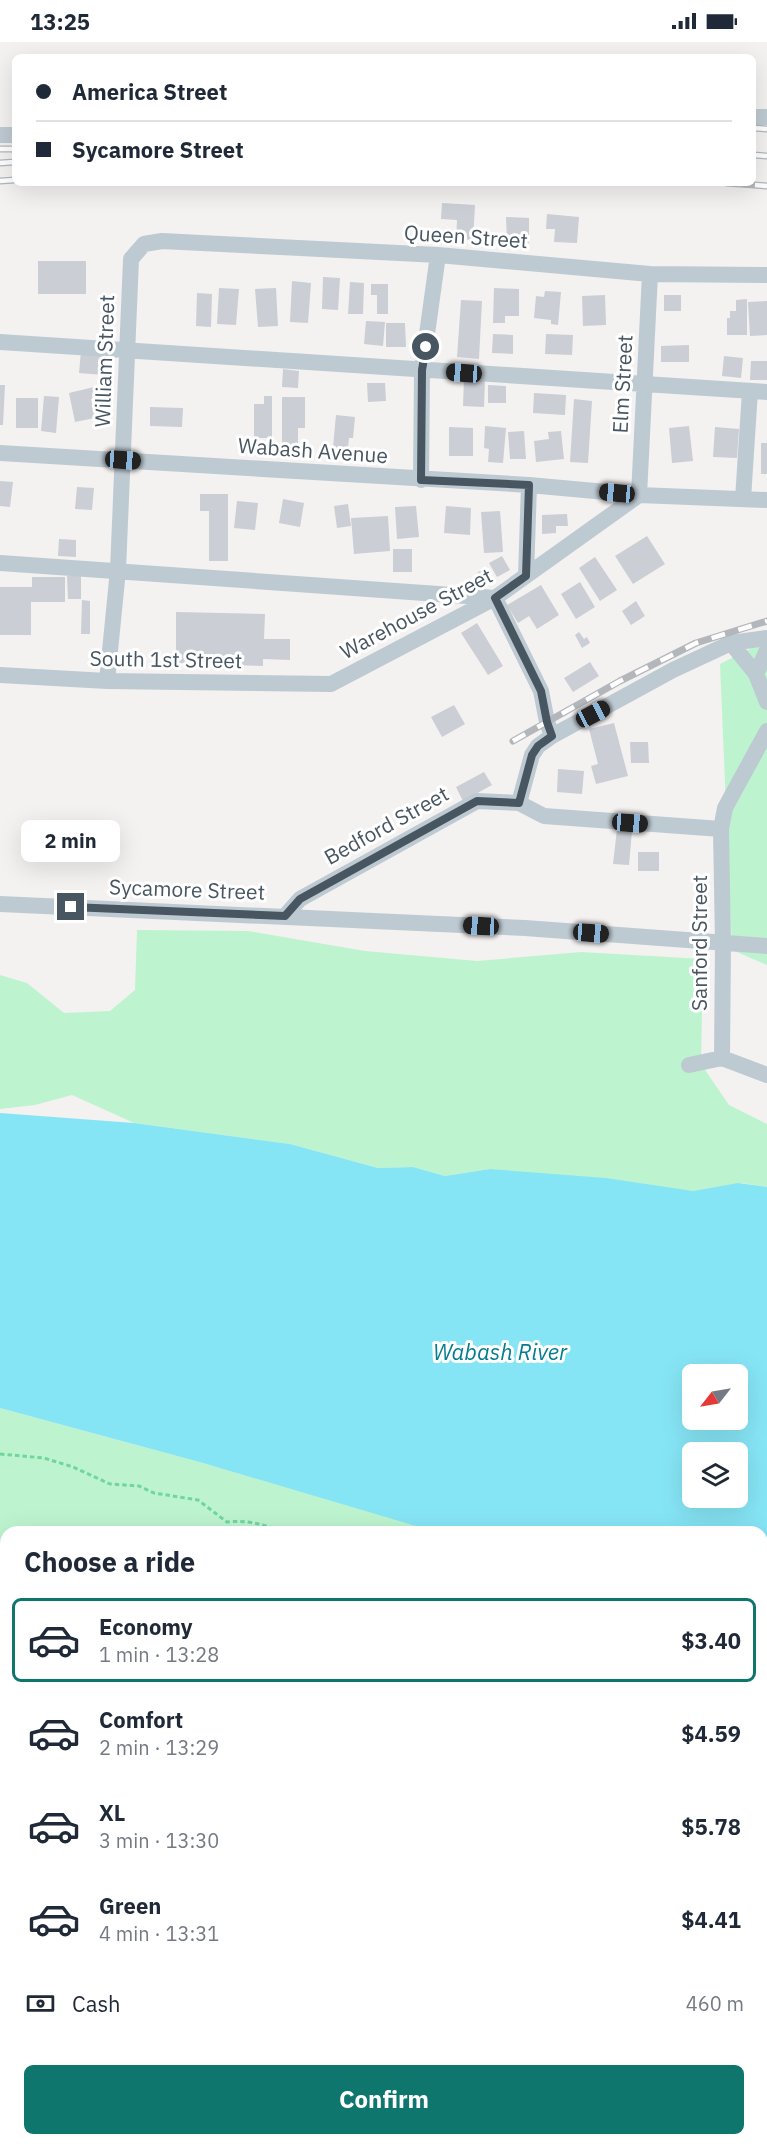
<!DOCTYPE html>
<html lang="en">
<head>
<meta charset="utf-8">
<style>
	:root { --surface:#fff; --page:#f2f2f3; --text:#1f2937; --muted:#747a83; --line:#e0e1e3; --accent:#0f766e }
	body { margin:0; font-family:"IBM Plex Sans",sans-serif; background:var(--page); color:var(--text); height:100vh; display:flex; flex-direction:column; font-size:22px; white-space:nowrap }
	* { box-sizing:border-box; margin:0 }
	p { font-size:20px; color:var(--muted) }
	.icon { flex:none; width:33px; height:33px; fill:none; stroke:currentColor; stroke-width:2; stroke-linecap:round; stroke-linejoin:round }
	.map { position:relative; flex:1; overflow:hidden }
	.panel { position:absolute; left:0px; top:1484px; width:768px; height:620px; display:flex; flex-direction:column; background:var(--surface); border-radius:18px 18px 0 0; box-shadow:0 6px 24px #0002 }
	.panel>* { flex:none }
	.guide { position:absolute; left:12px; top:12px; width:744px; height:132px; border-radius:9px; box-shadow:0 6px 24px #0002; display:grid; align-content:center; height:132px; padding:0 24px; background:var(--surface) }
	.needle { width:39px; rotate:239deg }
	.controls { position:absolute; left:682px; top:1322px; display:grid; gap:12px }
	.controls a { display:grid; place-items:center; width:66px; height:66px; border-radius:9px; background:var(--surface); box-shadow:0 6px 24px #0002; font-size:30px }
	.end { position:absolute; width:27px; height:27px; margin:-14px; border:8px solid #475661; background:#fff; box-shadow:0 0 0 3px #fff }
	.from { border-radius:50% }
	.bubble { position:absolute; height:42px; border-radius:9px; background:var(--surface); box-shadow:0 6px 24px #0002; font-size:20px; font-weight:800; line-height:42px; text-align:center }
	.car { position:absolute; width:18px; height:36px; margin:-18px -9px; border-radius:8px; box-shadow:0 0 4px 2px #0007; background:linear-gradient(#222 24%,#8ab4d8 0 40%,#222 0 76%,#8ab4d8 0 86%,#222 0) }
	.guide b { display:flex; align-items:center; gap:21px; height:57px; font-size:22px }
	.guide b+b { border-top:2px solid var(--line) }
	.guide i { width:15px; height:15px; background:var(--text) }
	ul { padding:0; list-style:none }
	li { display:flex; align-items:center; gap:18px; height:84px; margin:0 12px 9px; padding:0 12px; border:3px solid transparent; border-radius:9px }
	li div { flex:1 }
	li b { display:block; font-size:22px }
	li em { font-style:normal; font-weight:800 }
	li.on { border-color:var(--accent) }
	li>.icon { width:54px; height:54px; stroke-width:1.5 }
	h2 { padding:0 24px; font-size:27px; line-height:72px }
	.pay { display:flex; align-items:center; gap:15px; height:66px; padding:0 24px; font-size:22px }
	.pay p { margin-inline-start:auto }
	.cta { display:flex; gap:12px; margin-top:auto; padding:12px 24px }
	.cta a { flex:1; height:69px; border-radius:9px; background:var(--accent); color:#fff; font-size:24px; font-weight:800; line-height:69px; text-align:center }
	.status { display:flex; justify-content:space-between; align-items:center; height:42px; padding:0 30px; background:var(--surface); direction:ltr }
	.status svg { height:16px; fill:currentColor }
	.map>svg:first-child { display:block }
	.green { fill:#bdf4cf }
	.water { fill:#86e5f5; fill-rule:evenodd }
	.building { fill:#cbced4 }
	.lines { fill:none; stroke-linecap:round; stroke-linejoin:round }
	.path { stroke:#71d69e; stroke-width:3; stroke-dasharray:4.5 3; stroke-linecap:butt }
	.minor { stroke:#becad2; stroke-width:16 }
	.rail-casing { stroke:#b3b7bc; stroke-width:7 }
	.rail { stroke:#fff; stroke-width:4.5; stroke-dasharray:14; stroke-linecap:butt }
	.route { stroke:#475661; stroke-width:8 }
	.labels { text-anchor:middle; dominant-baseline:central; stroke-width:6; stroke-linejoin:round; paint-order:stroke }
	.street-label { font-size:21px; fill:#475661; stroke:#fff }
	.water-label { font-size:22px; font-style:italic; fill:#047c90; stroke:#fff }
</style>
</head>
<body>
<div class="status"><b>13:25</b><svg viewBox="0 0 49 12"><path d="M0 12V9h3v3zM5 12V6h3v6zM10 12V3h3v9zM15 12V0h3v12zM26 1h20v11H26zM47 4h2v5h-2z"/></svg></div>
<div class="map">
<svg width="767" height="2102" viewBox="0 0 767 2102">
	<rect width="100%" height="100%" fill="#f4f1f1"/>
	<path class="green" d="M767 598V923L732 908 720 622Z
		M137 888 248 889 365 909 477 919 581 910 703 917 701 1022 729 1063 767 1082V1145L741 1141 693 1149 490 1127 445 1134 413 1125 378 1126 290 1102 134 1081 72 1053 35 1063 0 1067V933L27 941 64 971 110 969 135 948Z
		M0 1366 203 1421 438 1489 6 1490V1570L3 1569 0 1572Z
		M762 1517H767V1623L762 1622Z"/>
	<path class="water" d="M0 1071 134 1081 290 1102 378 1126 413 1125 445 1134 490 1127 606 1136 693 1149 738 1141 767 1145V1517H762V1490L433 1489 203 1421 0 1366ZM693 1332H738V1377H693ZM693 1410H738V1455H693Z"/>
	<path class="building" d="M442 161 475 163 473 198 456 197 457 178 441 177Z
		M547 172 579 175 577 201 554 200 555 187H546Z
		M506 175 529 176V201H507Z
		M38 219H86V252H38Z
		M323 235 340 236 338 268 322 267Z
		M292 239 311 241 308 281 290 280Z
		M350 240 364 241 363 272H348Z
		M371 242H388V272H377V253H371Z
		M219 246 239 247 236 283 217 282Z
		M276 246 278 284 258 285 255 247Z
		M494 246 519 247V274H505V281H493Z
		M545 249 561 250 558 283 551 282V278L534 276 536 254 544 255Z
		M197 251 212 252 211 285 196 284Z
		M605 253 606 283 583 284 582 254Z
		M664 253H681V269H664Z
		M747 257V293H727V276H730V269H736V258Z
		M461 258 482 259 479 317 457 315Z
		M767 259V293L750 294 748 260Z
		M366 279 385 280 383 304 364 302Z
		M386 281H405L406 305H386Z
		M493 292 513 293V312L492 311Z
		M546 292 573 293 572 313 545 312Z
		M689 303V320H661V304Z
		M81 309 106 311 104 333 79 331Z
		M724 314 743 316 741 336 722 334Z
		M751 319H767V338H750Z
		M283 327 299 329 298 346 282 345Z
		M464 336 485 337 484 365 463 364Z
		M367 341H385L386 359 368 360Z
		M0 343H5L3 383H0Z
		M488 343 506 344V361H488Z
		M94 345 97 356 91 357 95 376 75 380 69 351Z
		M534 351 566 353 565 373 533 371Z
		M44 354 59 355 56 391 41 389Z
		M264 354H272V396H254V362H264Z
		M282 355H305V386H298V403H282Z
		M16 356H38V386H16Z
		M574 357 592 359 588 421 570 420Z
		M150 365 183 366 182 385 150 384Z
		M336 373 355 375 353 396H349L348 407 333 405Z
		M485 384 506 386 503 421 488 420 489 407 484 406Z
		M689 384 693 419 672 421 669 386Z
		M449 385 473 386V414H449Z
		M715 385 739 387 737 416 713 415Z
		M524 389 526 417H510L508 390Z
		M561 389 564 417 536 420 534 399 549 397 548 390Z
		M761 401H767V432H761Z
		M0 439 13 440 10 465 0 464Z
		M77 445 94 446 92 468 75 467Z
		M200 452H228V519H209V469H200Z
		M283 457 304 461 300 485 279 481Z
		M237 459 258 461 255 488 234 486Z
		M348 462 351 484 337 486 334 464Z
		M416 464 419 495 397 497 395 465Z
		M446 464 471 466 470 493 444 491Z
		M500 469 503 510 484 511 481 470Z
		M567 472 568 484H556V491L542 492V473Z
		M388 474 390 509 354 512 351 476Z
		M647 494 665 522 633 542 615 514Z
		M59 497 76 498V515L58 514Z
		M393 507H412V530H393Z
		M502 514 510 528 497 535 489 521Z
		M595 515 617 548 600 559 579 526Z
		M484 526 490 537 482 542 476 532Z
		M67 534H81V557H68Z
		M32 535H65V560H31V593H0V545H32Z
		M580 540 595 565 576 577 561 552Z
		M541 543 559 573 537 587 529 574 518 581 507 563Z
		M82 558 90 559V592H81Z
		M636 559 645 574 631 583 622 569Z
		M176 570 265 572 264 597H290V618L263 617V624L176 621Z
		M477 581 503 624 488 633 461 591Z
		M579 590 584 597 587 595 590 601 582 606 575 593Z
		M590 620 599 634 573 650 564 636Z
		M454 663 465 682 442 695 431 675Z
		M614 681 628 734 596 742 591 724 598 722 589 687Z
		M630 700H648L649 721H631Z
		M558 727 584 729 582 752 557 750Z
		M484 730 492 743 463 759 456 745Z
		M617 787 632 789 629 823 613 822Z
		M638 810H659V829H638Z"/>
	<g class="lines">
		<path class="path" d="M0 1412 44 1416 73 1425 110 1442 139 1444 154 1451 198 1458 227 1480C248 1478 263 1482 283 1490
			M762 1549H767"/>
		<path class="minor" d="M753 75H767
			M0 93H15
			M0 300 767 350
			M0 411 529 443 639 453 767 458
			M421 438 422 328 438 213
			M743 457 750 349
			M0 521 495 556 541 649 547 680 552 694 538 704 532 713 519 761
			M526 534 529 443
			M731 601 767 596
			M756 632 767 608
			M0 633 107 639 331 642 495 556 639 453 650 232
			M107 639 118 528 131 217 144 202 162 199 438 213 650 232 767 233
			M552 694 673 628 731 601 756 632 767 660
			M0 862 525 886 767 904
			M285 874 300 857 477 759 519 761 544 774 721 787
			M722 1016 723 900 721 787 725 766 767 689
			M689 1023 722 1016 767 1033"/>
		<g class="rail-casing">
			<path id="rail" d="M753 86 767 87
				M0 107H15
				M753 113 767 114
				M0 121 15 120
				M0 139 15 138
				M727 141 767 144
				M513 699 620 639 696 601 767 579"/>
		</g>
		<use href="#rail" class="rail"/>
	</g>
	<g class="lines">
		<path class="route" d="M71 865 285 874 300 857 477 759 519 761 532 713 538 704 552 694 547 680 541 649 495 556 526 534 529 443 421 438 422 328 426 305"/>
	</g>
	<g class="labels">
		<g class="street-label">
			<text transform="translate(466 194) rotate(4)">Queen Street</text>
			<text transform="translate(104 319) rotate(-88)">William Street</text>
			<text transform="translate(622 342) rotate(-87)">Elm Street</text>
			<text transform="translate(313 408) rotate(4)">Wabash Avenue</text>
			<text transform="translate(416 571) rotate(-28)">Warehouse Street</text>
			<text transform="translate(166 617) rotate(1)">South 1st Street</text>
			<text transform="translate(386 783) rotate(-29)">Bedford Street</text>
			<text transform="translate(187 847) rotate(2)">Sycamore Street</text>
			<text transform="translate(699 901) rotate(-90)">Sanford Street</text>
		</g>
		<g class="water-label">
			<text x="500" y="1309">Wabash River</text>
		</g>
	</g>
</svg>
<div class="controls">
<a><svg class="needle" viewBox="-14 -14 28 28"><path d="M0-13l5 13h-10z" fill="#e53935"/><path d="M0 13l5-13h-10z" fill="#747a83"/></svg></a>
<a><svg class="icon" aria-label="layers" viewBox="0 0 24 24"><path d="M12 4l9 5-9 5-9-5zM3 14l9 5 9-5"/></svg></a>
</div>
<i class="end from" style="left:426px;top:305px"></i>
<i class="end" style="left:71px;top:865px"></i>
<div class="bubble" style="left:21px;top:778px;width:99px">2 min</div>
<i class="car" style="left:464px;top:331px;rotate:274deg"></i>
<i class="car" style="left:123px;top:418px;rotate:94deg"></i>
<i class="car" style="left:617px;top:451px;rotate:275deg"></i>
<i class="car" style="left:593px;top:672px;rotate:62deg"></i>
<i class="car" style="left:630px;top:781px;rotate:94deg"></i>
<i class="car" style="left:481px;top:884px;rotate:273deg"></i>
<i class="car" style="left:591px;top:891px;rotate:94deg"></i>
<div class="guide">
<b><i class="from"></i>America Street</b>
<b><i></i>Sycamore Street</b>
</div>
<section class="panel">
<h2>Choose a ride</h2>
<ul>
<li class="on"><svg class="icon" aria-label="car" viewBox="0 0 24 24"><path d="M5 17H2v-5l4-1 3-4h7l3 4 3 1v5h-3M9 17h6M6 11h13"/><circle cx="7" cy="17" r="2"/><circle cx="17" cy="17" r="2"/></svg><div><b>Economy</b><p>1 min · 13:28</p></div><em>$3.40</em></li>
<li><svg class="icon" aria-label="car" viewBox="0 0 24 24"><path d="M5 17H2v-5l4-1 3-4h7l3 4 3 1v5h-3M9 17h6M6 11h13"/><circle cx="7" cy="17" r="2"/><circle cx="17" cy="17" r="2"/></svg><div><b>Comfort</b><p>2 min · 13:29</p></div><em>$4.59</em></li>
<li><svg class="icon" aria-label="car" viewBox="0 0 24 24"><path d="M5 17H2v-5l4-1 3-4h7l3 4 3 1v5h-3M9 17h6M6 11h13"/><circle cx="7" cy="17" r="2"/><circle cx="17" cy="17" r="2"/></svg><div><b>XL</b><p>3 min · 13:30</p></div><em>$5.78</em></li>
<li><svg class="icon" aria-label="car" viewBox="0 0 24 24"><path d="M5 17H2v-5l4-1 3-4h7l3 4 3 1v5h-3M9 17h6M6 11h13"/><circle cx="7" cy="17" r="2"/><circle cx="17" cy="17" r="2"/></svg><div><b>Green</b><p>4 min · 13:31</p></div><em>$4.41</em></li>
</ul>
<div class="pay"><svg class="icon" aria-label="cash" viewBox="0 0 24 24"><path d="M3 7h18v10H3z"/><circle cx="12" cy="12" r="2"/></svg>Cash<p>460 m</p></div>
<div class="cta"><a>Confirm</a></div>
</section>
</div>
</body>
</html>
